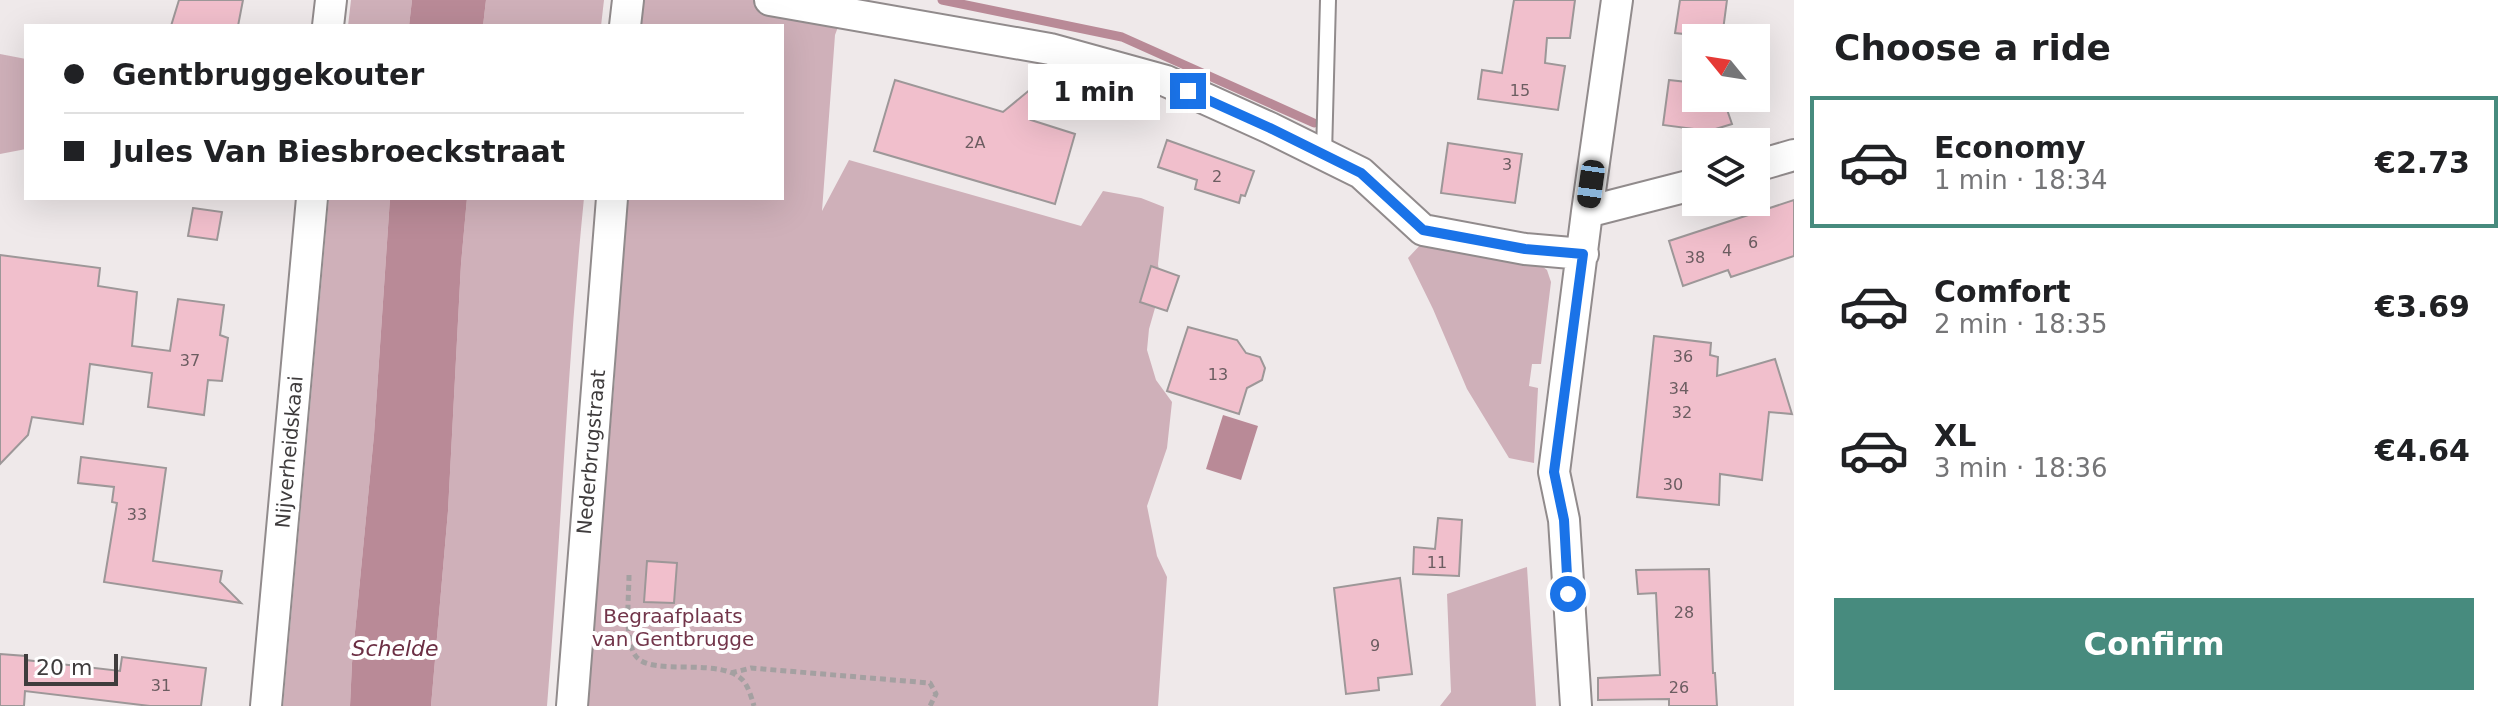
<!DOCTYPE html>
<html lang="en">
<head>
<meta charset="utf-8">
<style>
	:root { --surface:#fff; --page:#f2f2f2; --text:#202124; --muted:#757577; --line:#e0e0e0; --accent:#478b7e }
	body { margin:0; font-family:"DejaVu Sans",sans-serif; background:var(--page); color:var(--text); height:100vh; display:flex; flex-direction:column; font-size:30px; white-space:nowrap }
	* { box-sizing:border-box; margin:0 }
	p { font-size:26px; color:var(--muted) }
	.icon { flex:none; width:44px; height:44px; fill:none; stroke:currentColor; stroke-width:2; stroke-linecap:round; stroke-linejoin:round }
	.map { position:relative; flex:1; overflow:hidden }
	.details { display:flex; flex-direction:column; background:var(--surface); width:720px }
	.details>* { flex:none }
	.hud { position:absolute; left:24px; top:24px; width:760px; height:176px; border-radius:0px; box-shadow:0 8px 32px #0002; display:grid; align-content:center; height:176px; padding:0 40px; background:var(--surface) }
	.needle { width:52px; rotate:300deg }
	.tools { position:absolute; left:1682px; top:24px; display:grid; gap:16px }
	.tools a { display:grid; place-items:center; width:88px; height:88px; border-radius:0px; background:var(--surface); box-shadow:0 8px 32px #0002; font-size:40px }
	.scale { position:absolute; left:24px; bottom:20px; width:94px; box-sizing:border-box; padding-left:8px; border:4px solid #3f3c3d; border-top:0; font-size:22px; line-height:28px; white-space:nowrap; color:#3f3c3d; -webkit-text-stroke:6px #fff; paint-order:stroke }
	.end { position:absolute; width:36px; height:36px; margin:-18px; border:10px solid #1a73e8; background:#fff; box-shadow:0 0 0 4px #fff }
	.from { border-radius:50% }
	.bubble { position:absolute; height:56px; border-radius:0px; background:var(--surface); box-shadow:0 8px 32px #0002; font-size:26px; font-weight:800; line-height:56px; text-align:center }
	.car { position:absolute; width:24px; height:48px; margin:-24px -12px; border-radius:10px; box-shadow:0 0 6px 2px #0007; background:linear-gradient(#222 24%,#8ab4d8 0 40%,#222 0 76%,#8ab4d8 0 86%,#222 0) }
	.hud b { display:flex; align-items:center; gap:28px; height:76px; font-size:30px }
	.hud b+b { border-top:2px solid var(--line) }
	.hud i { width:20px; height:20px; background:var(--text) }
	ul { padding:0; list-style:none }
	li { display:flex; align-items:center; gap:24px; height:132px; margin:0 16px 12px; padding:0 24px; border:4px solid transparent; border-radius:0px }
	li div { flex:1 }
	li b { display:block; font-size:30px }
	li em { font-style:normal; font-weight:800 }
	li.current { border-color:var(--accent) }
	li>.icon { width:72px; height:72px; stroke-width:1.5 }
	h2 { padding:0 40px; font-size:36px; line-height:96px }
	.action { display:flex; gap:16px; margin-top:auto; padding:16px 40px }
	.action a { flex:1; height:92px; border-radius:0px; background:var(--accent); color:#fff; font-size:32px; font-weight:800; line-height:92px; text-align:center }
	main { display:flex; flex:1; min-height:0 }
	.map>svg:first-child { display:block }
	.green { fill:#cfb0b9 }
	.water { fill:#b98a97 }
	.lines { fill:none; stroke-linecap:round; stroke-linejoin:round }
	.stream { stroke:#b98a97; stroke-width:9 }
	.building { fill:#f1bfcc; stroke:#9d9798; stroke-width:2 }
	.service-casing { stroke:#918b8c; stroke-width:18 }
	.minor-casing { stroke:#918b8c; stroke-width:34 }
	.path { stroke:#a4a0a1; stroke-width:5; stroke-dasharray:6 4; stroke-linecap:butt }
	.service { stroke:#fff; stroke-width:14 }
	.minor { stroke:#fff; stroke-width:30 }
	.route { stroke:#1a73e8; stroke-width:10 }
	.labels { text-anchor:middle; dominant-baseline:central; stroke-width:8; stroke-linejoin:round; paint-order:stroke }
	.number-label { font-size:16px; fill:#6c5d61 }
	.street-label { font-size:20px; fill:#3f3c3d; stroke:#fff }
	.park-label { font-size:20px; fill:#72354a; stroke:#fff }
	.water-label { font-size:22px; font-style:italic; fill:#6c2f44; stroke:#fff }
</style>
</head>
<body>
<main>
<div class="map">
<svg width="1794" height="706" viewBox="0 0 1794 706">
	<rect width="100%" height="100%" fill="#efe9ea"/>
	<path class="green" d="M351 0H412L409 26H348Z
		M486 0H604L601 26H483Z
		M625 0H848L835 35 822 211 849 160 1081 226 1103 191 1141 198 1164 207 1158 264 1161 287 1149 329 1147 350 1156 380 1172 402 1167 448 1147 506 1157 556 1167 577 1158 706H586L615 376 617 249 621 198H782V26H638Z
		M0 54 26 59V149L0 154Z
		M329 198H390L374 435 352 663 350 706H283Z
		M467 198H584C567 367 561 537 547 706H431L448 511 461 264Z
		M1424 241 1538 263 1547 270 1551 282 1541 364H1532L1529 386 1538 388 1534 463 1509 458 1467 389 1433 309 1408 258Z
		M1527 567 1536 706H1440L1451 692 1447 594Z"/>
	<path class="water" d="M412 0H486L483 26H409Z
		M390 198H467L461 264 448 511 431 706H350L352 663 374 435Z
		M1223 415 1258 426 1241 480 1206 469Z"/>
	<g class="lines">
		<path class="stream" d="M942 0 1122 37 1314 123"/>
	</g>
	<path class="building" d="M179 0H243L238 26H171Z
		M1514 0H1575L1570 38H1547L1545 63 1565 66 1558 110 1478 99 1482 70 1502 73Z
		M1680 0H1727L1722 38 1675 33Z
		M1055 69 1077 75 1031 120 1075 134 1055 204 874 151 895 80 1003 112Z
		M1669 80 1696 83V98H1723L1732 124 1709 131 1663 125Z
		M1167 140 1254 171 1245 196 1241 195 1239 203 1195 189 1197 180 1158 167Z
		M1448 143 1522 154 1515 203 1441 193Z
		M1794 200V256L1731 277 1728 270 1683 286 1669 241Z
		M193 208 222 212 217 240 188 236Z
		M0 255 100 268 98 286 137 292 132 346 170 351 178 299 224 305 220 335 228 338 222 381 208 380 204 415 148 407 152 373 90 364 83 424 32 417 28 435 0 464Z
		M1151 266 1179 276 1167 311 1140 302Z
		M1188 327 1237 340 1246 353 1260 357 1265 368 1262 380 1247 388 1239 414 1167 391Z
		M1654 336 1711 343 1710 355 1718 357 1717 376 1775 359 1792 414 1769 412 1762 480 1720 474 1719 505 1637 497Z
		M81 457 166 468 153 561 222 571 220 582 241 603 104 582 117 503 112 502 114 487 78 483Z
		M1438 518 1462 520 1459 576 1413 574 1414 547 1435 549Z
		M647 561 677 563 674 603 644 602Z
		M1709 569 1713 673H1715L1717 706H1669V699L1598 700V678L1660 675 1656 593 1638 594 1636 570Z
		M1400 578 1412 674 1378 678 1379 690 1346 694 1334 588Z
		M0 654 26 656V660L120 671 122 657 206 668 201 706H150L25 691 24 706H0Z"/>
	<g class="lines">
		<g class="service-casing">
			<path id="service" d="M1324 154 1328 0"/>
		</g>
		<g class="minor-casing">
			<path id="minor" d="M770 0 1050 49 1166 81 1270 128 1361 173 1423 230 1525 249 1583 254
				M328 26 331 0
				M625 26 628 0
				M1756 166 1794 155
				M1587 212 1696 184
				M266 706 312 198
				M572 706 612 198
				M1576 706 1564 520 1554 472 1587 212 1617 0"/>
		</g>
		<path class="path" d="M629 575C629 596 624 638 635 655 650 679 725 654 745 683 749 689 752 699 754 706
			M731 673 751 668 930 683 936 694 930 706"/>
		<use href="#service" class="service"/>
		<use href="#minor" class="minor"/>
	</g>
	<g class="lines">
		<path class="route" d="M1188 91 1270 128 1361 173 1423 230 1525 249 1583 254 1554 472 1564 520 1568 594"/>
	</g>
	<g class="labels">
		<g class="number-label">
			<text x="1520" y="90">15</text>
			<text x="975" y="142">2A</text>
			<text x="1507" y="164">3</text>
			<text x="1217" y="176">2</text>
			<text x="1753" y="242">6</text>
			<text x="1727" y="250">4</text>
			<text x="1695" y="257">38</text>
			<text x="1683" y="356">36</text>
			<text x="190" y="360">37</text>
			<text x="1218" y="374">13</text>
			<text x="1679" y="388">34</text>
			<text x="1682" y="412">32</text>
			<text x="1673" y="484">30</text>
			<text x="137" y="514">33</text>
			<text x="1437" y="562">11</text>
			<text x="1684" y="612">28</text>
			<text x="1375" y="645">9</text>
			<text x="161" y="685">31</text>
			<text x="1679" y="687">26</text>
		</g>
		<g class="street-label">
			<text transform="translate(289 452) rotate(-85)">Nijverheidskaai</text>
			<text transform="translate(591 452) rotate(-85)">Nederbrugstraat</text>
		</g>
		<g class="park-label">
			<text x="673" y="616">Begraafplaats<tspan x="673" dy="23">van Gentbrugge</tspan></text>
		</g>
		<g class="water-label">
			<text x="395" y="648">Schelde</text>
		</g>
	</g>
</svg>
<div class="tools">
<a><svg class="needle" viewBox="-14 -14 28 28"><path d="M0-13l5 13h-10z" fill="#e53935"/><path d="M0 13l5-13h-10z" fill="#757577"/></svg></a>
<a><svg class="icon" aria-label="layers" viewBox="0 0 24 24"><path d="M12 4l9 5-9 5-9-5zM3 14l9 5 9-5"/></svg></a>
</div>
<div class="scale">20 m</div>
<i class="end from" style="left:1568px;top:594px"></i>
<i class="end" style="left:1188px;top:91px"></i>
<div class="bubble" style="left:1028px;top:64px;width:132px">1 min</div>
<i class="car" style="left:1591px;top:184px;rotate:188deg"></i>
<div class="hud">
<b><i class="from"></i>Gentbruggekouter</b>
<b><i></i>Jules Van Biesbroeckstraat</b>
</div>
</div>
<section class="details">
<h2>Choose a ride</h2>
<ul>
<li class="current"><svg class="icon" aria-label="car" viewBox="0 0 24 24"><path d="M5 17H2v-5l4-1 3-4h7l3 4 3 1v5h-3M9 17h6M6 11h13"/><circle cx="7" cy="17" r="2"/><circle cx="17" cy="17" r="2"/></svg><div><b>Economy</b><p>1 min · 18:34</p></div><em>€2.73</em></li>
<li><svg class="icon" aria-label="car" viewBox="0 0 24 24"><path d="M5 17H2v-5l4-1 3-4h7l3 4 3 1v5h-3M9 17h6M6 11h13"/><circle cx="7" cy="17" r="2"/><circle cx="17" cy="17" r="2"/></svg><div><b>Comfort</b><p>2 min · 18:35</p></div><em>€3.69</em></li>
<li><svg class="icon" aria-label="car" viewBox="0 0 24 24"><path d="M5 17H2v-5l4-1 3-4h7l3 4 3 1v5h-3M9 17h6M6 11h13"/><circle cx="7" cy="17" r="2"/><circle cx="17" cy="17" r="2"/></svg><div><b>XL</b><p>3 min · 18:36</p></div><em>€4.64</em></li>
</ul>
<div class="action"><a>Confirm</a></div>
</section>
</main>
</body>
</html>
